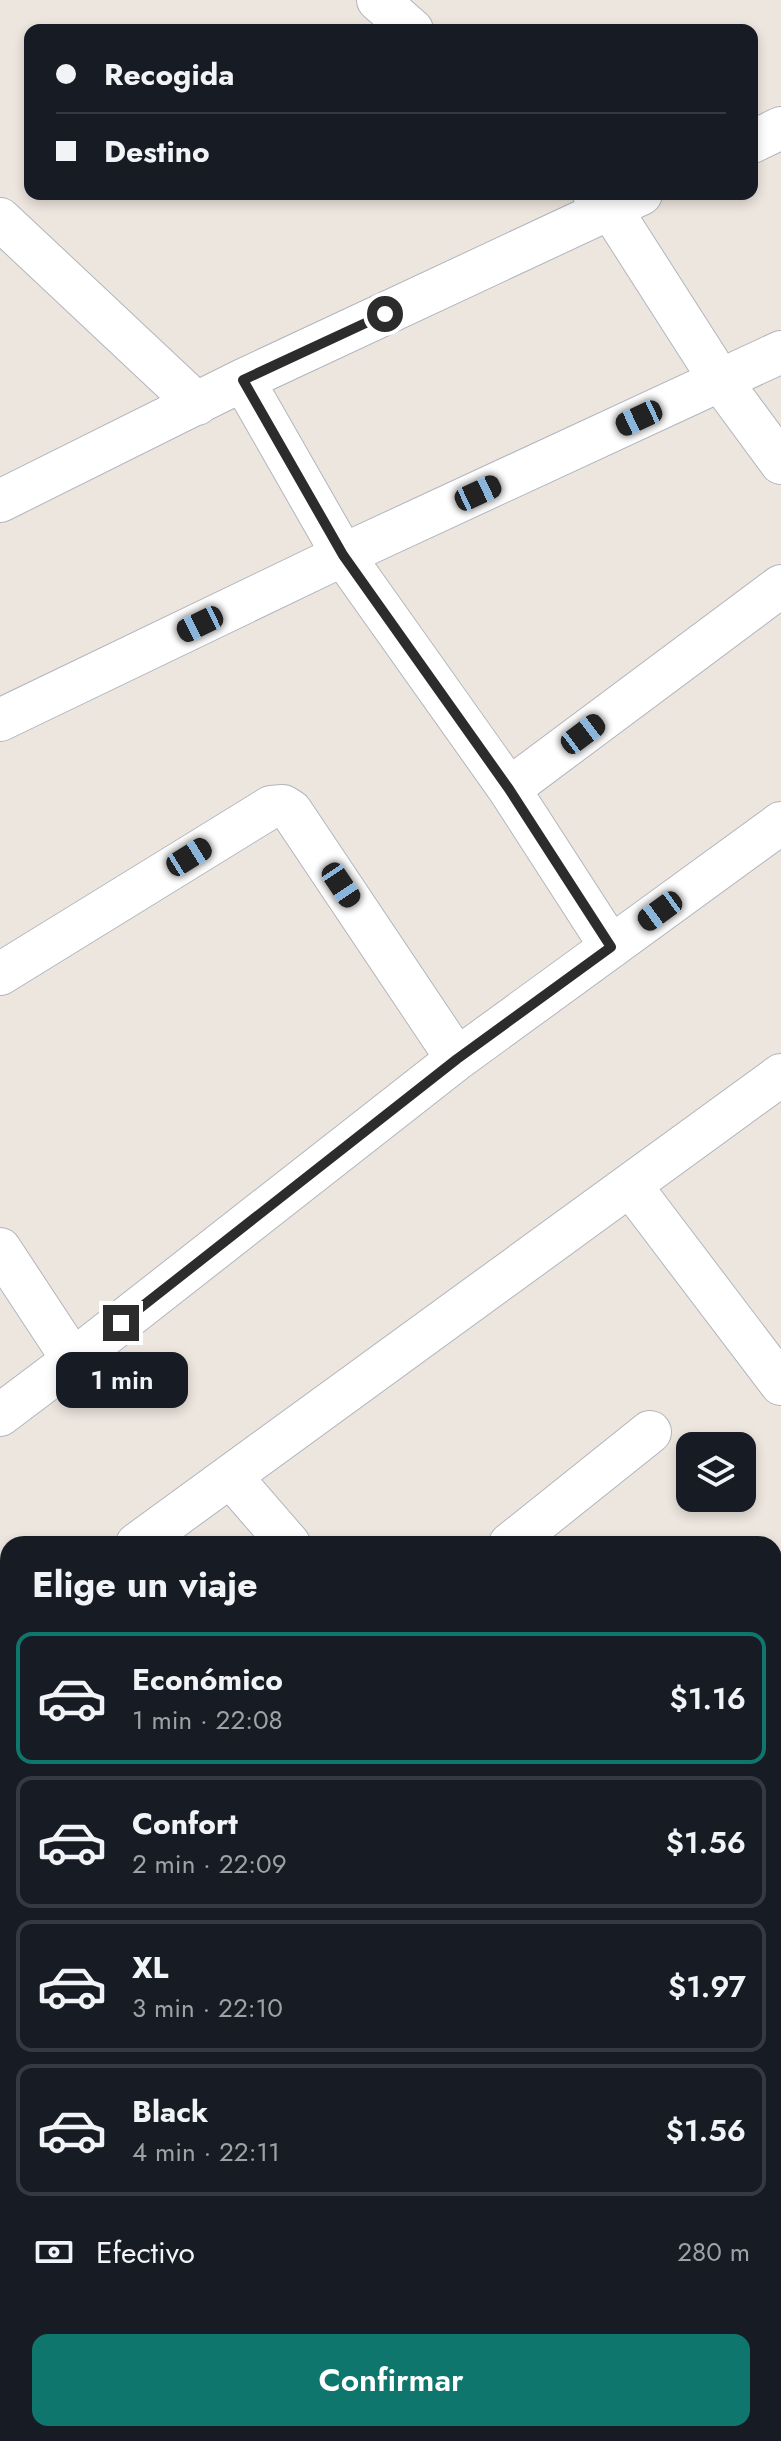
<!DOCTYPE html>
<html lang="es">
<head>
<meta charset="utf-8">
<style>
	:root { --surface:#171b24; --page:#242831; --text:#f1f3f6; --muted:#9ea1a6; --line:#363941; --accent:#0f766e }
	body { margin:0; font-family:Jost,sans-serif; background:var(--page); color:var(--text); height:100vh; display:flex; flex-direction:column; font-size:30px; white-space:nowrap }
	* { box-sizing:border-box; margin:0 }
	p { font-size:26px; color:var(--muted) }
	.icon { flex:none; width:44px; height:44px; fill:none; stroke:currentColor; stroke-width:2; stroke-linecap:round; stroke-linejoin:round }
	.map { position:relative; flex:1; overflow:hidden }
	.details { position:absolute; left:0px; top:1536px; width:782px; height:906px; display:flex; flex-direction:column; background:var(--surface); border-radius:24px 24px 0 0; box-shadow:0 4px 12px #0003 }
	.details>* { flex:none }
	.hud { position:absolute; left:24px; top:24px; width:734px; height:176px; border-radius:16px; box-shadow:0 4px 12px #0003; display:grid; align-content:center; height:176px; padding:0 32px; background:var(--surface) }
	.controls { position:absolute; left:676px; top:1432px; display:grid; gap:16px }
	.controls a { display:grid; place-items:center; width:80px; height:80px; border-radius:16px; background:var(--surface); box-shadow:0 4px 12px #0003; font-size:40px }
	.end { position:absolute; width:36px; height:36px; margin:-18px; border:10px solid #2c2c2c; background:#fff; box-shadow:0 0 0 4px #fff }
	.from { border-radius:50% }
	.bubble { position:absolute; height:56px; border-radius:16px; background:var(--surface); box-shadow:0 4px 12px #0003; font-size:26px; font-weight:600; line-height:56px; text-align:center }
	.car { position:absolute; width:24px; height:48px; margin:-24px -12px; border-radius:10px; box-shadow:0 0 6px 2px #0007; background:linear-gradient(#222 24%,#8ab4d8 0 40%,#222 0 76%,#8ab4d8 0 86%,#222 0) }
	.hud b { display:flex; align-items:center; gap:28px; height:76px; font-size:30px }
	.hud b+b { border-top:2px solid var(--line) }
	.hud i { width:20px; height:20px; background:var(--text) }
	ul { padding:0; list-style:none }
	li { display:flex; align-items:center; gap:24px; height:132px; margin:0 16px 12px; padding:0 16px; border:4px solid var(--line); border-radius:16px }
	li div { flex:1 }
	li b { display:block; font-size:30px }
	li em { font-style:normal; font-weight:600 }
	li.current { border-color:var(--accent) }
	li>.icon { width:72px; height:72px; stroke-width:1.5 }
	h2 { padding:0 32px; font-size:36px; line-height:96px }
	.pay { display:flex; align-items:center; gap:20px; height:88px; padding:0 32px; font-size:30px }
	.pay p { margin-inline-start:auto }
	.cta { display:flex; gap:16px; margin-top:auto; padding:16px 32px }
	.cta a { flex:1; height:92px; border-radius:16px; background:var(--accent); color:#fff; font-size:32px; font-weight:600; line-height:92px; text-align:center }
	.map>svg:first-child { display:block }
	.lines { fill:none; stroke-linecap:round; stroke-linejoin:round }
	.minor-casing { stroke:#b2b5be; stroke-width:44 }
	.minor { stroke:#fff; stroke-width:42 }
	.route { stroke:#2c2c2c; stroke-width:10 }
</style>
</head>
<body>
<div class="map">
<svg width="781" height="2441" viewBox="0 0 781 2441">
	<rect width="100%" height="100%" fill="#ede6df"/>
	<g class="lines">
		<g class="minor-casing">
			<path id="minor" d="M378 0 412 30
				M752 142 781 128
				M594 194 610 208 720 380 781 463
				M0 219 197 404
				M243 380 343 555 509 789 611 947
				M0 501 243 380 641 194
				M0 720 343 555 781 352
				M509 789 781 586
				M0 974 271 807 283 806 291 811 457 1059
				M630 1185 781 1384
				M0 1249 73 1360
				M0 1415 73 1360 457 1059 781 823
				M231 1477 289 1544
				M137 1544 781 1075
				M510 1544 650 1432
				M774 1578 781 1573
				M0 1642 8 1636
				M774 1791 781 1785
				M774 1947 781 1943
				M0 1994 8 2008
				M774 2031 781 2045
				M0 2353 8 2345
				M774 2422 781 2424
				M170 2434 174 2441
				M128 2441 130 2434
				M654 2441 657 2434"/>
		</g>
		<use href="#minor" class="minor"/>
	</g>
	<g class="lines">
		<path class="route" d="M121 1323 457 1059 611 947 509 789 343 555 243 380 385 314"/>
	</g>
</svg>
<div class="controls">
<a><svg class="icon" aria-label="layers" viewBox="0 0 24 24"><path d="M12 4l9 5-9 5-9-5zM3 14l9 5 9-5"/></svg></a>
</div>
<i class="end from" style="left:385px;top:314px"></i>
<i class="end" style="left:121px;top:1323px"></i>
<div class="bubble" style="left:56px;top:1352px;width:132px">1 min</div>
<i class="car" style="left:639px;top:418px;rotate:245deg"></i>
<i class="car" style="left:478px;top:493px;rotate:65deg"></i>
<i class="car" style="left:200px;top:624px;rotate:244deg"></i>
<i class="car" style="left:583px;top:734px;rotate:53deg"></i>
<i class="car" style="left:189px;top:857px;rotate:58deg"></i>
<i class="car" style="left:341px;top:885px;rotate:146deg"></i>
<i class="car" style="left:660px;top:911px;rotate:234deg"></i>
<div class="hud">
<b><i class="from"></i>Recogida</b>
<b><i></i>Destino</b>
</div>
<section class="details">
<h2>Elige un viaje</h2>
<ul>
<li class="current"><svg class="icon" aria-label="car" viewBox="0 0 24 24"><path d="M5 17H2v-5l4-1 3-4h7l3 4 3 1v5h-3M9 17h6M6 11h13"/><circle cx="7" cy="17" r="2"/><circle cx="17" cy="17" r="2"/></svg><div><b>Económico</b><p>1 min · 22:08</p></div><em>$1.16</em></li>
<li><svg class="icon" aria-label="car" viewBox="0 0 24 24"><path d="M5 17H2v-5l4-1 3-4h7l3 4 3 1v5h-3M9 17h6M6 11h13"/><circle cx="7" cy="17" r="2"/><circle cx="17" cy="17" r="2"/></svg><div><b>Confort</b><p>2 min · 22:09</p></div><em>$1.56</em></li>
<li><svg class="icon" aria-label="car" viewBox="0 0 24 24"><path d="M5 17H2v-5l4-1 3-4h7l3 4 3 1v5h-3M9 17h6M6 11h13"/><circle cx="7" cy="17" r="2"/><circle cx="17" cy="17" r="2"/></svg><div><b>XL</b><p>3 min · 22:10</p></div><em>$1.97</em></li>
<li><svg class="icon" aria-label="car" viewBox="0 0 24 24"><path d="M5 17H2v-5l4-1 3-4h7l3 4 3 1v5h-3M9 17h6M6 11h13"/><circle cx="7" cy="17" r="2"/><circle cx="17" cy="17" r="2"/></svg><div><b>Black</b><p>4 min · 22:11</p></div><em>$1.56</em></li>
</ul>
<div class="pay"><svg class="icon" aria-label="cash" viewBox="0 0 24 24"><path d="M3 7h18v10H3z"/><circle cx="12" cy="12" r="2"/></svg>Efectivo<p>280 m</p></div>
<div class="cta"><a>Confirmar</a></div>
</section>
</div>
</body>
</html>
